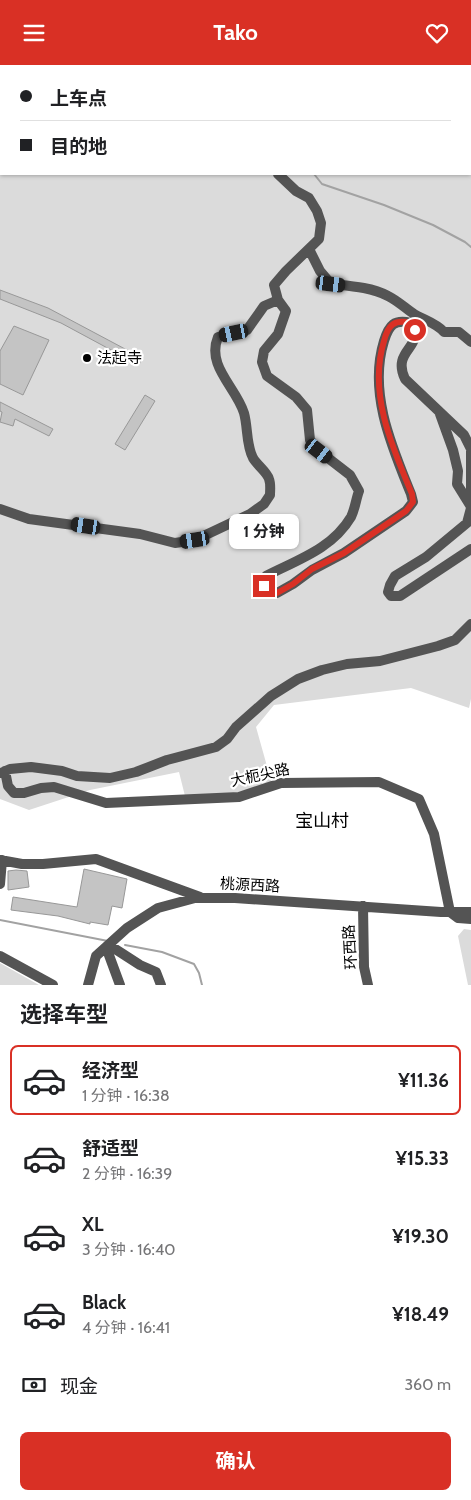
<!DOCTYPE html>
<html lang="zh">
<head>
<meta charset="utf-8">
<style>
	:root { --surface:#fff; --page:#f6f6f6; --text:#202124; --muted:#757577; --line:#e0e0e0; --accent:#d93025 }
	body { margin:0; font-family:Cabin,"Noto Sans SC",sans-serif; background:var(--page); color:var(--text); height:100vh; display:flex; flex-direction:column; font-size:19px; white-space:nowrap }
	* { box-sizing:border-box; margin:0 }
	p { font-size:16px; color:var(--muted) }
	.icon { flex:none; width:28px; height:28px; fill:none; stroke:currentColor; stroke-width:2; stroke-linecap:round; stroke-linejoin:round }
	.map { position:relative; height:920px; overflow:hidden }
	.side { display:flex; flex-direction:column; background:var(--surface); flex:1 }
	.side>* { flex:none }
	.banner { position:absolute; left:0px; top:0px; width:471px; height:110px; box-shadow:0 1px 4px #0004; display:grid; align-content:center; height:110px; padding:0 20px; background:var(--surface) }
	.end { position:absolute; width:22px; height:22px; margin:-11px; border:6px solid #d93025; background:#fff; box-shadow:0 0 0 2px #fff }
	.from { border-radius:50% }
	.bubble { position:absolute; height:35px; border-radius:8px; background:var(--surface); box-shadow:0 1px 4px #0004; font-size:16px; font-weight:700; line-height:35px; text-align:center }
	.car { position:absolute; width:15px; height:30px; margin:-15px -8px; border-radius:6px; box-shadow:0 0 4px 1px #0007; background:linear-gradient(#222 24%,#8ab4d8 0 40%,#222 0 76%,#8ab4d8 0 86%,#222 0) }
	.banner b { display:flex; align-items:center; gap:18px; height:48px; font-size:19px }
	.banner b+b { border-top:1px solid var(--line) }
	.banner i { width:12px; height:12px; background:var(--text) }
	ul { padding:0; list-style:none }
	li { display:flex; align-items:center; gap:15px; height:70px; margin:0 10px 8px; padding:0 10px; border:2px solid transparent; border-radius:8px }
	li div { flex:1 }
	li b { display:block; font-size:19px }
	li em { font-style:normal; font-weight:700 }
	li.current { border-color:var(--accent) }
	li>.icon { width:45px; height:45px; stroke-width:1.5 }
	h2 { padding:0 20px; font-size:22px; line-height:60px }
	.pay { display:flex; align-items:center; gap:12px; height:55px; padding:0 20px; font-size:19px }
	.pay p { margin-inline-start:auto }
	.primary-button { display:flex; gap:10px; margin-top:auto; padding:10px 20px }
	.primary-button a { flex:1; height:58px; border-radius:8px; background:var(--accent); color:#fff; font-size:20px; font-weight:700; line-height:58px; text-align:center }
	header { display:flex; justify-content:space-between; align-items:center; height:65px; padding:0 20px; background:var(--accent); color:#fff; font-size:22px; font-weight:700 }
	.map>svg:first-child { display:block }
	.green { fill:#dbdbdb; fill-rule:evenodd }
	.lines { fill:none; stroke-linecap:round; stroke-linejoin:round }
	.stream { stroke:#a2a2a2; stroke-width:2 }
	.building { fill:#c4c4c4; stroke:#989898 }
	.minor { stroke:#545454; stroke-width:10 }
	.route { stroke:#d93025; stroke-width:6 }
	.poi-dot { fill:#000; stroke:#fff; stroke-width:2 }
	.labels { text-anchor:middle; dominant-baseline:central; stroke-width:4.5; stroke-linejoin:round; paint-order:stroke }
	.poi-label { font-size:15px; fill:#000; stroke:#fff; text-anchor:start }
	.street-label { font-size:15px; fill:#000; stroke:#fff }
	.quarter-label { font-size:18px; fill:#000; stroke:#fff }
</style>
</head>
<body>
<header><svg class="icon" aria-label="menu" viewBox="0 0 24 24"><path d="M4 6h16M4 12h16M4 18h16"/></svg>Tako<svg class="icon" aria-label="heart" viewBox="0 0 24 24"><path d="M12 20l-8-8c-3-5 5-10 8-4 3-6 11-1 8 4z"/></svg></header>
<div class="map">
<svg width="471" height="920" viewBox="0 0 471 920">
	<rect width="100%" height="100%" fill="#fff"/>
	<path class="green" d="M0 0H471V634L469 643 411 623 274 640 256 662 272 719 187 739 179 707 90 725 29 745 0 734ZM1 1H470V109H1Z
		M464 864 471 865V920H468L458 871Z
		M0 898 39 920H0Z"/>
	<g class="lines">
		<path class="stream" d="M223 0 224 1
			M314 109 322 119 384 140 433 160 465 177 471 182
			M0 855 108 876
			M125 880 162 887 194 899 199 908 202 920"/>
	</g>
	<path class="building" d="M0 225 48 243 142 293 139 300 61 258 0 234Z
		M14 261 49 275 23 330 0 319V286Z
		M145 330 155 336 125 385 115 379Z
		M0 337 53 364 49 371 15 354 13 361 0 357 2 347 0 346Z
		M84 804 127 814 122 843 112 841 108 860 90 857V859L58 851 11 845 13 832 77 842Z
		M16 805 27 806 29 822 8 825V806Z"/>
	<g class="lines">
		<path class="minor" d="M188 0V1
			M350 0V1
			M470 38H471
			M278 109 296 126 309 133 317 146 321 158 319 174 286 206 274 220 278 235
			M309 184 320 206 331 219C350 221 371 222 388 231 398 236 405 243 414 249 424 255 436 258 444 267H459L471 277
			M440 349 453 385 458 406 457 419 470 440
			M471 443 467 458 426 492 395 511 390 520 388 527 391 531H400L471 484
			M0 444 29 454 140 469 175 478 195 475 250 449 264 439 270 430C270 425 271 419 269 414 267 407 257 400 253 393 246 380 248 362 244 348 236 322 206 301 218 272L247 265 264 241 278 235 286 246 278 269 264 286 262 297 267 311 296 332 307 345 310 375 319 386 350 410 359 426C356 434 355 444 351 452 332 484 297 495 266 511L264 521 269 527 277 528 293 519 312 505 344 488 406 446 413 437 411 429C392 382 368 328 384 276 389 260 394 254 411 258 426 283 391 284 405 314L464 370 471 384V442
			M5 706 8 721 14 728H24L41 723 54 722 106 738 239 732 281 718 379 717 419 734 434 769 450 847
			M1 708 10 704 31 702 62 706 77 711 110 713 136 707 167 695 216 682 227 674 236 662 271 631 298 614 322 605 347 599 380 596 438 581 455 575 471 559
			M0 795 22 799H43L96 794 200 832
			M0 819 2 795
			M363 841 364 902 368 920
			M450 847 458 853 471 854
			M109 880 140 900 156 907 161 920
			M106 882 120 920
			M0 891 53 920
			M88 920 96 891 127 863 158 843 195 833H235L441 847H471"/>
	</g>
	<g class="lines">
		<path class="route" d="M264 521 269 527 277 528 293 519 312 504 344 488 406 446 413 437 412 429C392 382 368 328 384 276 388 260 394 254 411 258L415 265"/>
	</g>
	<circle class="poi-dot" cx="87" cy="293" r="5"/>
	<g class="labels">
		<g class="poi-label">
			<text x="97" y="293">法起寺</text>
		</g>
		<g class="street-label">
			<text transform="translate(260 710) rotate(-12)">大枙尖路</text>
			<text transform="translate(250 820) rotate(3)">桃源西路</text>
			<text transform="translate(350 882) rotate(-93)">环西路</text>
		</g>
		<g class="quarter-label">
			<text x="322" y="756">宝山村</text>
		</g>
	</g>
</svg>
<i class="end from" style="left:415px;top:265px"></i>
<i class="end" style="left:264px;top:521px"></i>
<div class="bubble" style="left:229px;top:449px;width:70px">1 分钟</div>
<i class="car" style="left:331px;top:219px;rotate:97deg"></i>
<i class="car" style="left:234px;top:268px;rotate:258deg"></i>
<i class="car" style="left:319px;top:386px;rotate:127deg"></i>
<i class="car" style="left:86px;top:461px;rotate:279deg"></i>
<i class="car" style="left:195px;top:475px;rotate:261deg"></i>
<div class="banner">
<b><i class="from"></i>上车点</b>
<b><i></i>目的地</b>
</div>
</div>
<section class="side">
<h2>选择车型</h2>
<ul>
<li class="current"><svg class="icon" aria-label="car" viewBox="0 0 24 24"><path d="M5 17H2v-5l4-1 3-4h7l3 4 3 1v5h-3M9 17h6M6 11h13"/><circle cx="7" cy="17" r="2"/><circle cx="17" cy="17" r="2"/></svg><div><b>经济型</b><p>1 分钟 · 16:38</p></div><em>¥11.36</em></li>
<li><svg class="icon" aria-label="car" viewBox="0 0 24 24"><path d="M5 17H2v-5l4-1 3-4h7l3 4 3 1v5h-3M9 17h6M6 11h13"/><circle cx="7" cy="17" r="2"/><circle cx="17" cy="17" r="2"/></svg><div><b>舒适型</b><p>2 分钟 · 16:39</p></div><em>¥15.33</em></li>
<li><svg class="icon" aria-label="car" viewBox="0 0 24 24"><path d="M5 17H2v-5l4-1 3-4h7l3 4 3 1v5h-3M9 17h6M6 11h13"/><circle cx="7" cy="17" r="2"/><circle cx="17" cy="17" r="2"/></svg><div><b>XL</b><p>3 分钟 · 16:40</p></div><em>¥19.30</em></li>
<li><svg class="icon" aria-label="car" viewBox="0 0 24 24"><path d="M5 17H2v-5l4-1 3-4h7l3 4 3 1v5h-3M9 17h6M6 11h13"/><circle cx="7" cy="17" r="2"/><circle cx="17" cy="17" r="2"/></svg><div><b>Black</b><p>4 分钟 · 16:41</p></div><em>¥18.49</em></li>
</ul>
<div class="pay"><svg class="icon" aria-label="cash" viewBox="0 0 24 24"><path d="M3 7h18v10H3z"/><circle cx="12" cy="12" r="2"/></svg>现金<p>360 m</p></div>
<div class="primary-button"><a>确认</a></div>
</section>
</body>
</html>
